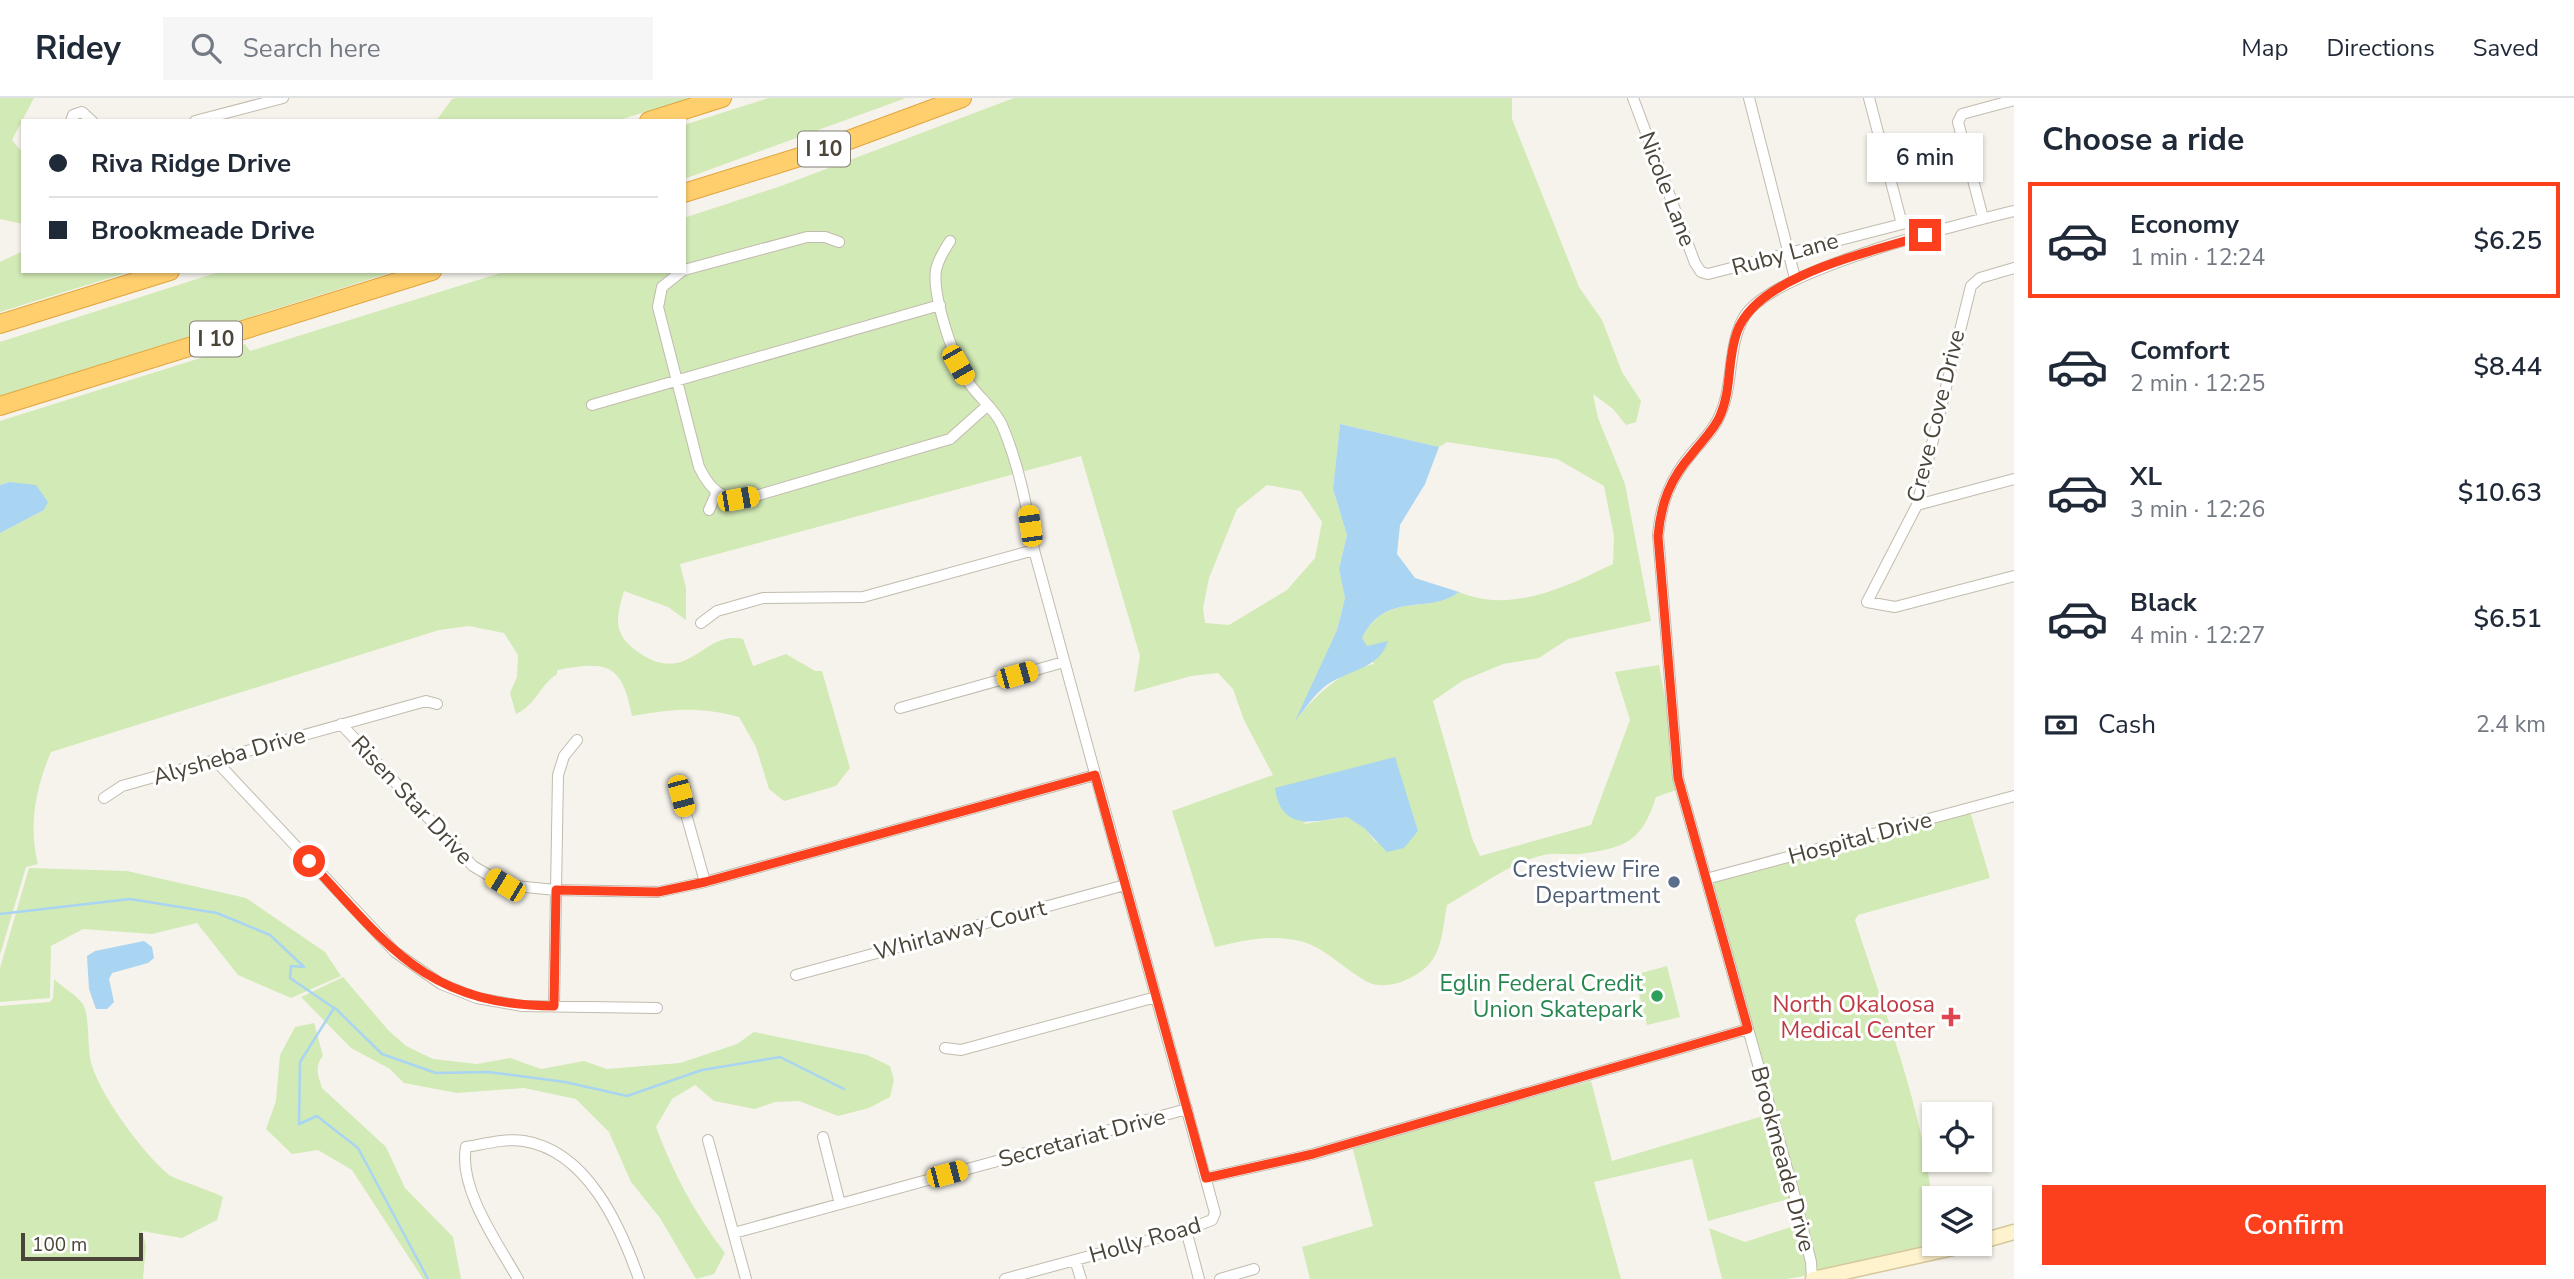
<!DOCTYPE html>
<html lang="en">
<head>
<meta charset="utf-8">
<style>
	:root { --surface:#fff; --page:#f6f6f7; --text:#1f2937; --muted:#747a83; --line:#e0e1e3; --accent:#fc3f1d }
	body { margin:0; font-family:"Nunito Sans",sans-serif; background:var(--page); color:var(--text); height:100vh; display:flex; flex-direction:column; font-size:26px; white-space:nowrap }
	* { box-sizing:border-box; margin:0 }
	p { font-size:23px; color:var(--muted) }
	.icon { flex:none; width:38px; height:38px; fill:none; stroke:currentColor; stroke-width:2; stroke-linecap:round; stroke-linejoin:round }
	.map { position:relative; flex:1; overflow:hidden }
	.side { display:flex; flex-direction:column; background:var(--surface); width:560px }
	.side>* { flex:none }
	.top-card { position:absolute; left:21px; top:21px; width:665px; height:154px; border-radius:0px; box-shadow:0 2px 5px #0004; display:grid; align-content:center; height:154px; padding:0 28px; background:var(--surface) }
	.buttons { position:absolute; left:1922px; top:1004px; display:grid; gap:14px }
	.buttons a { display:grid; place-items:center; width:70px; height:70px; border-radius:0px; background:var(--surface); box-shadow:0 2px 5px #0004; font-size:35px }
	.scale { position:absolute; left:21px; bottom:18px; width:122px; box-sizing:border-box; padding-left:7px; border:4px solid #4b4439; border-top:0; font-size:19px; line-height:24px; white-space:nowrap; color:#4b4439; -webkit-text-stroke:5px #fff; paint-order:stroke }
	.end { position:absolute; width:32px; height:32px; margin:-16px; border:9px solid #fc3f1d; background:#fff; box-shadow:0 0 0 4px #fff }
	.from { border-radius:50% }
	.bubble { position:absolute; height:49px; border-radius:0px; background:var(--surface); box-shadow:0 2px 5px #0004; font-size:23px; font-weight:600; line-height:49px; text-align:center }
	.car { position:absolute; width:21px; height:42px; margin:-21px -10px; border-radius:9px; box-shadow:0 0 5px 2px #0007; background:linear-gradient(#f5c518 24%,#345 0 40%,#f5c518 0 76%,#345 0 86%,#f5c518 0) }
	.top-card b { display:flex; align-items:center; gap:24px; height:66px; font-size:26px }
	.top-card b+b { border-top:2px solid var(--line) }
	.top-card i { width:18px; height:18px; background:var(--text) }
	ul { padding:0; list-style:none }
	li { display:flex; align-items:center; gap:21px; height:116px; margin:0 14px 10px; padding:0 14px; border:4px solid transparent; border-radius:0px }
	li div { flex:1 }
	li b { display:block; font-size:26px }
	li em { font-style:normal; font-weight:600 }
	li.selected { border-color:var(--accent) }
	li>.icon { width:63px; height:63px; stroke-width:1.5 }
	h2 { padding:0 28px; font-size:32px; line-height:84px }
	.pay { display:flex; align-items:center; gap:18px; height:77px; padding:0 28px; font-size:26px }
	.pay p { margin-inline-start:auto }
	.button { display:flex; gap:14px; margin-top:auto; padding:14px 28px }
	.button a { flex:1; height:80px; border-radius:0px; background:var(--accent); color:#fff; font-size:28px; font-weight:600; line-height:80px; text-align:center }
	header { display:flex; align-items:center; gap:42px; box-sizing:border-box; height:98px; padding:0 35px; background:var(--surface); border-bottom:2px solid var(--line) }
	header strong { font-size:33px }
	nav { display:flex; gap:38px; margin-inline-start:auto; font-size:24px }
	.search { width:490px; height:63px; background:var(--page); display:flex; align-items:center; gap:18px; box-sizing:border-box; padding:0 24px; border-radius:0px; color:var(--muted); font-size:26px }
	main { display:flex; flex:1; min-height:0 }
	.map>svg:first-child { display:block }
	.green { fill:#d2eab5; fill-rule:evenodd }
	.water { fill:#a9d4f2 }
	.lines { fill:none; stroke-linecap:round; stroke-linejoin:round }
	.stream { stroke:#a9d4f2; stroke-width:2.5 }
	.street-casing { stroke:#c2bbae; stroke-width:12 }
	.secondary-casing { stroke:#d6c79b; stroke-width:17 }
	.highway-casing { stroke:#e0a43c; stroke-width:20 }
	.street { stroke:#fff; stroke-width:10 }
	.secondary { stroke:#fff3cd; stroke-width:14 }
	.highway { stroke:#ffcf6e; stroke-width:18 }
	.route { stroke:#fc3f1d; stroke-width:9 }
	.service-dot { fill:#5c6f8a; stroke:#fff; stroke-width:2.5 }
	.leisure-dot { fill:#2e9e5b; stroke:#fff; stroke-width:2.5 }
	.health-dot { fill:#e0444e; stroke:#fff; stroke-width:2.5 }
	.labels { text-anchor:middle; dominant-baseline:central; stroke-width:6; stroke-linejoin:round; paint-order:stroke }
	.shield { fill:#fff; stroke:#817c74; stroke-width:2 }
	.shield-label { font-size:21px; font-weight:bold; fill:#4b4439 }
	.street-label { font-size:23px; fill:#4b4439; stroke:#fff }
	.service-label { font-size:23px; fill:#4e5e75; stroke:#fff; text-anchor:end }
	.leisure-label { font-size:23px; fill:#27864d; stroke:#fff; text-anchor:end }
	.health-label { font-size:23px; fill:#be3a42; stroke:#fff; text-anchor:end }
</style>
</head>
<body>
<header>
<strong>Ridey</strong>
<div class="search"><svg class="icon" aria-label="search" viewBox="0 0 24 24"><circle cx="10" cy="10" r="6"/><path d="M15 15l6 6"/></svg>Search here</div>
<nav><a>Map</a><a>Directions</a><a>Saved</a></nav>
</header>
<main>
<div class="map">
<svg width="2014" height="1181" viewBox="0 0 2014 1181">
	<rect width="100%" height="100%" fill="#f6f3ec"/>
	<path class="green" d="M0 0H34L12 42 23 55V126L0 121Z
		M456 0H690L616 23H436L452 1Z
		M769 0H906L684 81V27Z
		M1014 0H1512V21L1579 189 1602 222 1622 274 1641 303 1636 324 1626 327 1613 311 1593 296 1598 320 1625 386 1651 523 1568 541 1539 560 1503 566 1462 583 1433 603 1472 740 1480 758 1591 727 1630 622 1615 574 1659 567 1682 690 1656 699C1643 739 1630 749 1587 755 1573 758 1557 754 1544 757 1510 765 1477 790 1447 807 1440 846 1442 868 1401 884 1392 887 1379 889 1370 885 1345 873 1327 850 1300 843 1271 836 1244 842 1215 849L1172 713 1273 677 1244 622 1233 591 1218 575 1191 578 1134 594 1140 558 1081 358 680 466 686 490V522L668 509 624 493C617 517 612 534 634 551 689 593 701 531 743 541L753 568 786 556 815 573H822L850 670 836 688 784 703 769 691 756 649 739 619C699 608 672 611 632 618 622 566 608 562 557 572V576C538 589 537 606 516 616L510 595 517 579 518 557 504 535 469 528 439 532 51 654C36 689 28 728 38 766L26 769 0 857V435L44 412 9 384 0 387V323L245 246 250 253 507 173H684V120L781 88ZM1340 326 1439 349 1447 344 1557 361 1604 388 1614 438 1613 466C1566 489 1511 516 1459 494 1427 518 1388 491 1362 540L1374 566C1340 573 1319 595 1297 620L1337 532 1345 500 1339 471 1347 437 1333 391ZM1267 387 1301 393 1322 424 1315 460 1287 492 1229 527 1205 525 1203 510 1209 480 1237 411ZM1395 662 1418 734 1376 744 1364 730 1347 719 1303 726Z
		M23 153V173H132L0 214V164Z
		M222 173H396L0 298V244Z
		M1969 710 1990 780 1858 817 1855 822C1888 927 1934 1035 1934 1146H1943L1846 1170 1787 1181H1722L1709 1130 1745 1144 1803 1125 1796 1099 1708 1123 1692 1061 1594 1084 1621 1181H1310L1302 1149 1373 1128 1352 1048 1591 983 1612 1063 1773 1015 1712 783Z
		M29 770 127 773 246 800 325 854 341 878 291 900 238 877 197 825 152 836 83 831 51 848 50 900 0 904V870Z
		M1667 868 1680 919 1647 927 1634 877Z
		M343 879 388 932 406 948 433 961 477 966 510 960 541 971 584 963 607 971 680 965 737 946 754 934 867 957 890 968 894 982 890 999 869 1010 838 1018 799 1003 775 1004 755 1011 714 1003 695 987 672 1001 656 1029C673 1075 695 1116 725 1155L714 1176 696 1181 660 1120 631 1084 609 1034 576 1001 524 990 457 995 404 985 390 971 351 950 301 899Z
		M54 881C62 889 75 896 82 905 91 917 86 951 92 968 103 1001 142 1054 169 1077 173 1080 214 1094 223 1099L217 1122 182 1140 142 1133 146 1148 143 1181H0V908L50 904 53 900Z
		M314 925 323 958C314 968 318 978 322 990L386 1049 405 1090 453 1139 461 1181H423L352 1072 318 1052 292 1056 266 1031 276 1003 280 957 295 929Z"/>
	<path class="water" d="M1340 326 1439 349 1425 386 1400 427 1397 456 1415 480 1459 494C1428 518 1387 491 1362 540L1367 548 1388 543C1380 570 1350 572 1328 586 1315 595 1305 611 1295 623L1337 532 1345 500 1339 471 1347 437 1333 391Z
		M9 384 36 387 48 404 44 412 0 435V387Z
		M1395 659 1418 733 1404 750 1387 754 1364 730 1347 719C1315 723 1281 735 1275 690Z
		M144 843 152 849 154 860 148 865 112 875 109 881 114 904 107 911H96L89 891 87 858 95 853Z"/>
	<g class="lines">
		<path class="stream" d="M0 816 130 801 217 815 270 837 304 869 291 868 290 880 334 910 300 964 299 1026 317 1018 358 1050 428 1181
			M335 910 382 956 436 975 488 974 565 984 627 998 702 972 780 959 844 991"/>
		<g class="street-casing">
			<path id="street" d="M1633 0 1695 165 1701 174 1708 176 1902 126 1869 0
				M1749 0 1795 180
				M71 23 73 17 82 14 92 23
				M195 23 283 0
				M1983 120 1958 24 1962 16 2014 2
				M950 143C944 153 938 161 936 172 932 198 954 263 969 285 979 300 994 310 1002 327 1019 367 1027 409 1034 452L1215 1115 1212 1122 1186 1132 1005 1181
				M2014 170 1980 180 1971 188 1917 407 1867 504 1895 509 2014 478
				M684 172 807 139H825L839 144
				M682 173 662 189 658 209 699 369C711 394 724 404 752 399L950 341 988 307
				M592 307 940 207
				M1917 407 2014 381
				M709 412 716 396
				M701 525 717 513 763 500 863 499 1034 452
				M900 610 1064 564
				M341 626 473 768 505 787 556 792 658 794 705 784 1095 677
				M215 662 395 854 441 886 477 900 522 908 657 910
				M685 690 681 698 705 784
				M104 700 122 688 426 603 437 606
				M1706 781 2014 698
				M796 877 1125 787
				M554 908 558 677 564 658 577 642
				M945 950 961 952 1156 899
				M823 1039 840 1106
				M708 1042 746 1181
				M1206 1080 1313 1056 1748 931
				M1186 1132 1199 1181
				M734 1135 1187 1011
				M1075 1162 1081 1181
				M518 1181C498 1146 458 1090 466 1049 484 1046 506 1040 524 1043 587 1053 620 1127 639 1181
				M1220 1181 1254 1171
				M1812 1181 1811 1164 1795 1099 1678 680 1658 437C1661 405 1670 381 1692 355 1702 343 1714 332 1720 317 1734 286 1727 249 1744 219 1772 172 1957 127 2014 113"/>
		</g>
		<g class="secondary-casing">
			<path id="secondary" d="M1979 1144 2014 1134
				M1813 1181 1971 1146"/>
		</g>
		<g class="highway-casing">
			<path id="highway" d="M649 23 722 0
				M684 95 819 53 962 0
				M0 226 170 173
				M0 308 432 173"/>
		</g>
		<use href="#street" class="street"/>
		<use href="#secondary" class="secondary"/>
		<use href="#highway" class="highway"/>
	</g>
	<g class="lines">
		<path class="route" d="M309 763C389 849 427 907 554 908L556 792 658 794 705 784 1095 677 1206 1080 1313 1056 1748 931 1678 680 1658 438C1661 405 1670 381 1692 356 1702 343 1714 332 1720 318 1732 291 1727 261 1737 234 1757 177 1872 154 1925 137"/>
	</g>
	<circle class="service-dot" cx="1674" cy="784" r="7"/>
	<circle class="leisure-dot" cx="1657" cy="898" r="7"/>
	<path class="health-dot" d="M1947.5 908.5h7v7h7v7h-7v7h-7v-7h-7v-7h7z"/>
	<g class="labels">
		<g class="shield">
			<rect x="798" y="33.5" width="52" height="35" rx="5"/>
			<rect x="190" y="223.5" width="52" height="35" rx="5"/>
		</g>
		<g class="shield-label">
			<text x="824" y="51">I 10</text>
			<text x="216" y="241">I 10</text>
		</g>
		<g class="street-label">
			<text transform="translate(1667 91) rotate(69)">Nicole Lane</text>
			<text transform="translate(1785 156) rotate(-15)">Ruby Lane</text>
			<text transform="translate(1936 318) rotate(-76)">Creve Cove Drive</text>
			<text transform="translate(229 658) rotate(-16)">Alysheba Drive</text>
			<text transform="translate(412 702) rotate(47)">Risen Star Drive</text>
			<text transform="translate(1860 740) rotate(-15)">Hospital Drive</text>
			<text transform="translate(960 832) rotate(-15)">Whirlaway Court</text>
			<text transform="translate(1082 1040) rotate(-15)">Secretariat Drive</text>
			<text transform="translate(1783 1061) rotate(75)">Brookmeade Drive</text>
			<text transform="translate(1145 1142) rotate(-16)">Holly Road</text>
		</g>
		<g class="service-label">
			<text x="1660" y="771">Crestview Fire<tspan x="1660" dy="26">Department</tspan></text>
		</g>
		<g class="leisure-label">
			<text x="1643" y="885">Eglin Federal Credit<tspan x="1643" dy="26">Union Skatepark</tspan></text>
		</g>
		<g class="health-label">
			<text x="1935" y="906">North Okaloosa<tspan x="1935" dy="26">Medical Center</tspan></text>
		</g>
	</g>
</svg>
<div class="buttons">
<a><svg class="icon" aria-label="locate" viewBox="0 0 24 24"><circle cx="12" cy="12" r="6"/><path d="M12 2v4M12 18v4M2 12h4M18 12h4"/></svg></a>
<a><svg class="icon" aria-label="layers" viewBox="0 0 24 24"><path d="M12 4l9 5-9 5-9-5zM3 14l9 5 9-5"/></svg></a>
</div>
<div class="scale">100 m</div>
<i class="end from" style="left:309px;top:763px"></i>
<i class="end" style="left:1925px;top:137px"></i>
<div class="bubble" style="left:1867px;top:35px;width:116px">6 min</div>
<i class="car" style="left:958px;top:267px;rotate:150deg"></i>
<i class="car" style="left:738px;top:401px;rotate:80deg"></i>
<i class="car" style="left:1030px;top:428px;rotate:352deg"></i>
<i class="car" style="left:1017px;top:577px;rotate:74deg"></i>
<i class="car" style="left:681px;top:698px;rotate:165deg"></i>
<i class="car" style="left:505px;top:787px;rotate:301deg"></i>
<i class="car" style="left:947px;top:1076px;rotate:75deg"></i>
<div class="top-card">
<b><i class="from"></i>Riva Ridge Drive</b>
<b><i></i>Brookmeade Drive</b>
</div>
</div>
<section class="side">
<h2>Choose a ride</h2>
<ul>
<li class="selected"><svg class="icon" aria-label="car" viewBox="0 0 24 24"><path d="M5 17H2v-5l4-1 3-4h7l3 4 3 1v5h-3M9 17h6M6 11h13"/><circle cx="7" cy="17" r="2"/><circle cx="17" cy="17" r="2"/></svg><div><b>Economy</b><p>1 min · 12:24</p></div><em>$6.25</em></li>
<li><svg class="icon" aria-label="car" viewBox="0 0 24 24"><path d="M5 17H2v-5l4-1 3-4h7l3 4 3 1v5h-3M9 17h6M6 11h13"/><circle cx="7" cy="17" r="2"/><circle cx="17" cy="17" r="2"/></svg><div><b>Comfort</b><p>2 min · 12:25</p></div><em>$8.44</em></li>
<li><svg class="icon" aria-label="car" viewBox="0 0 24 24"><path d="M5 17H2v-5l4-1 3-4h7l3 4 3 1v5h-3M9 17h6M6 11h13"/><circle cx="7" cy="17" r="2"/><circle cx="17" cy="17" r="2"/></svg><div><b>XL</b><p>3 min · 12:26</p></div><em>$10.63</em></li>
<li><svg class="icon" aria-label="car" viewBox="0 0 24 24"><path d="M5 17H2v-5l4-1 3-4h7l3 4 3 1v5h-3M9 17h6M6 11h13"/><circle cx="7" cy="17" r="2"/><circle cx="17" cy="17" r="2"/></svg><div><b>Black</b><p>4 min · 12:27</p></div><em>$6.51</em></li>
</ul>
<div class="pay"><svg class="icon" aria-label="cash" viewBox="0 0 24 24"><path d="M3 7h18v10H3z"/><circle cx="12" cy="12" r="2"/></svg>Cash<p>2.4 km</p></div>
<div class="button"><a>Confirm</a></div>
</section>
</main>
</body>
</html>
